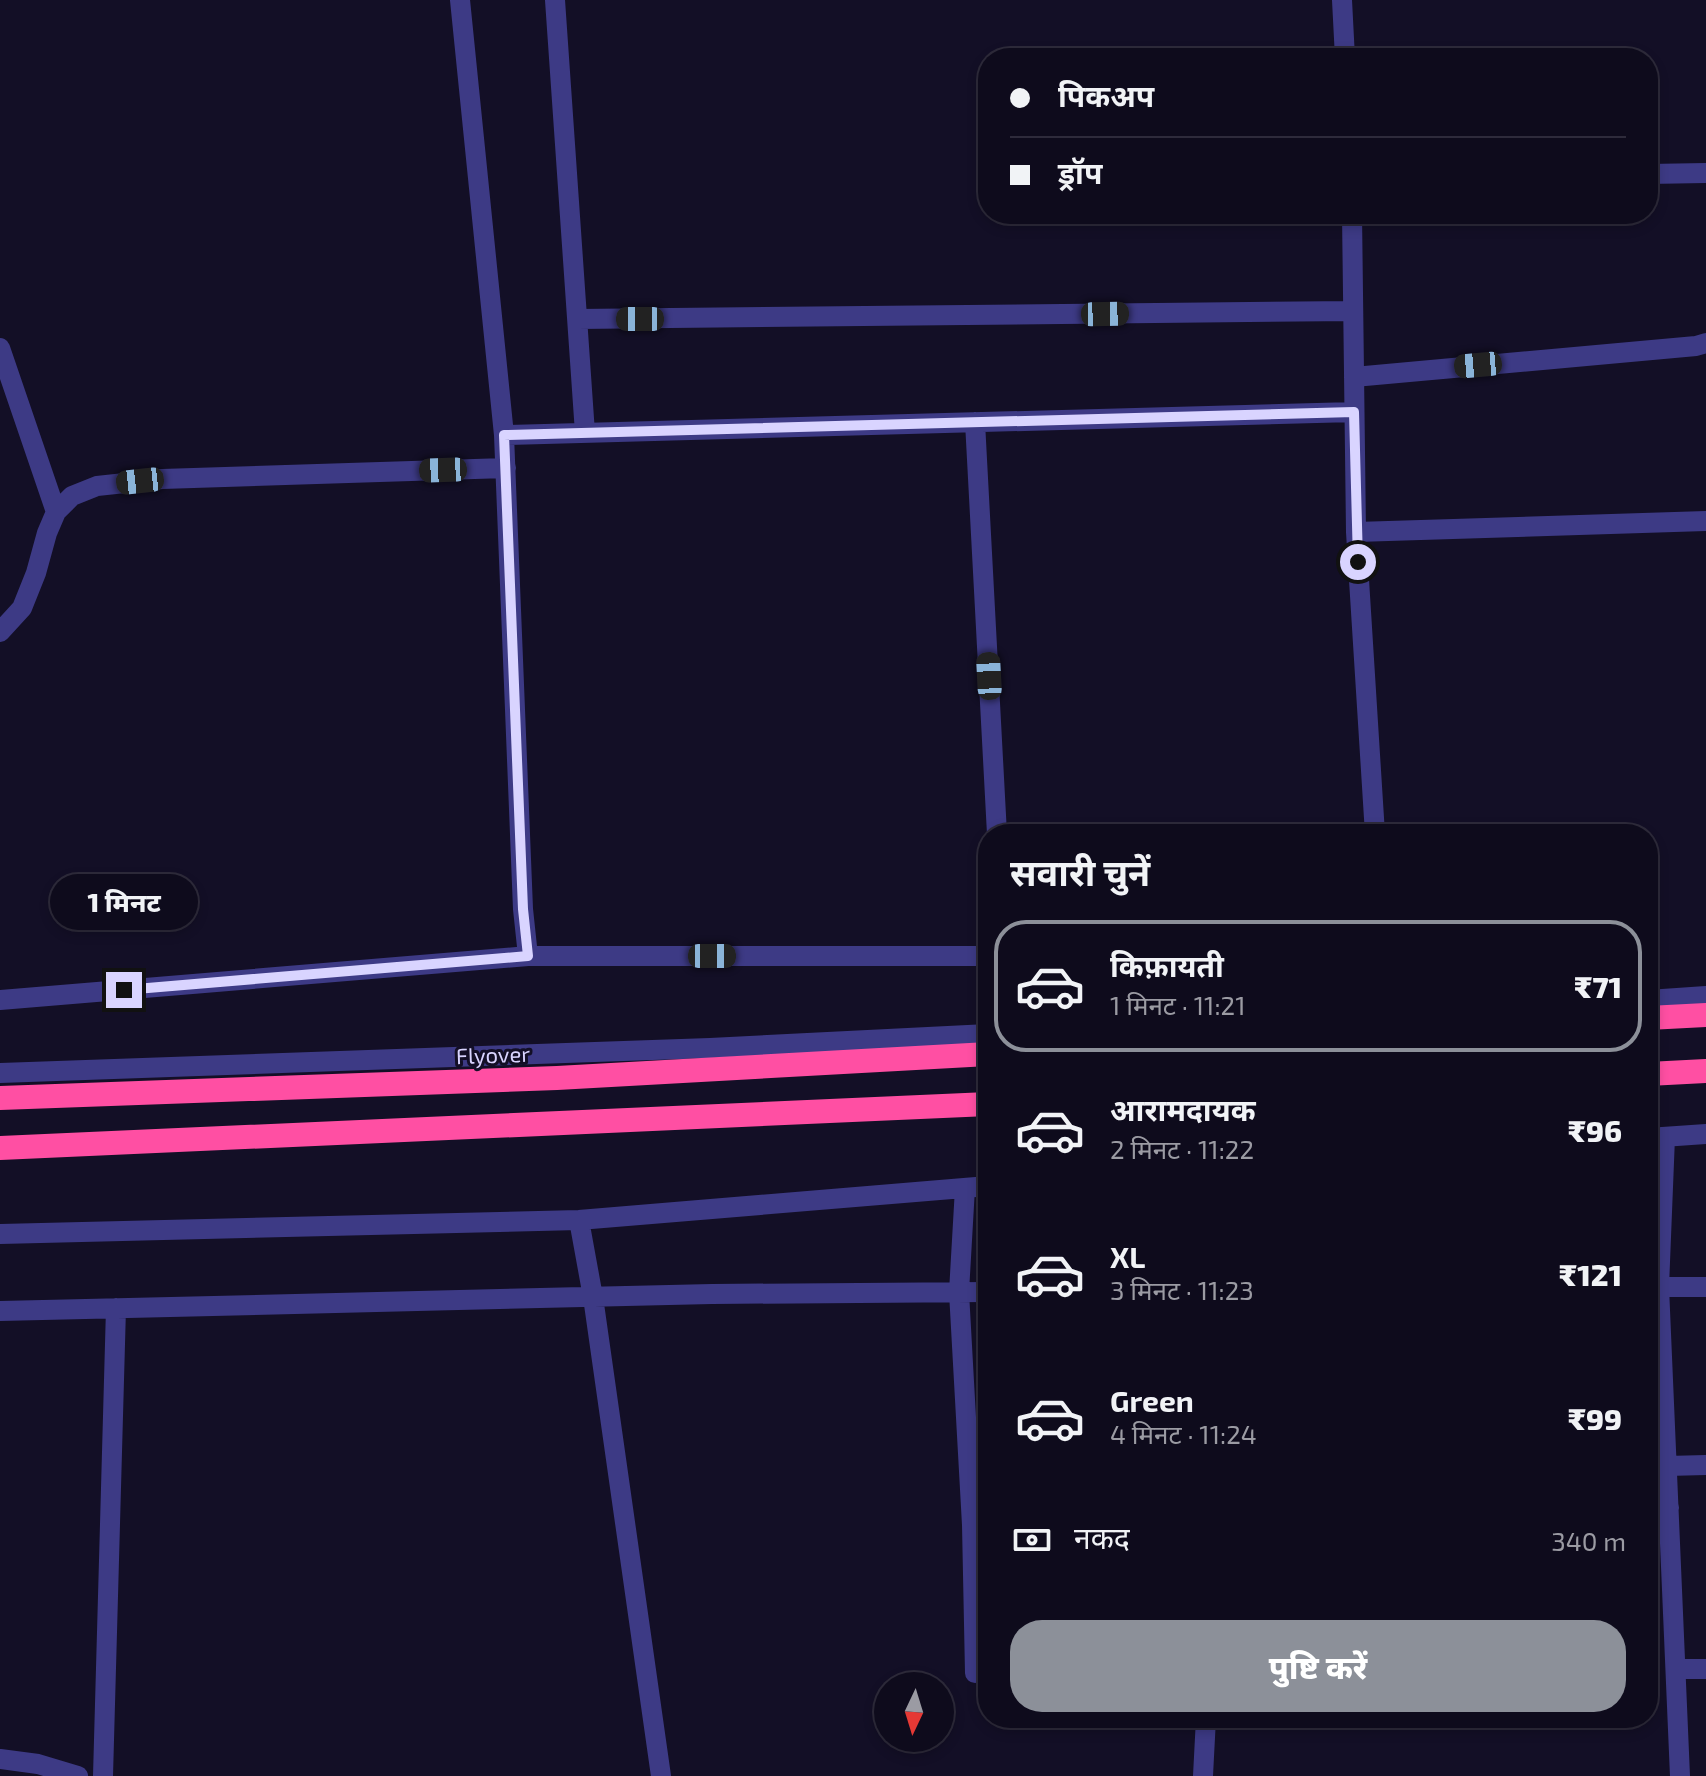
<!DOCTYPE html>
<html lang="hi">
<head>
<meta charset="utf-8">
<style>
	:root { --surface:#0e0b1c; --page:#171425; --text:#f1f3f6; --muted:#9b9ba3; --line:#2e2b3b; --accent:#8c9099 }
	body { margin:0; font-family:"Exo 2","Noto Sans Devanagari",sans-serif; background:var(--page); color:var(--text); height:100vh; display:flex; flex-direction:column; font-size:30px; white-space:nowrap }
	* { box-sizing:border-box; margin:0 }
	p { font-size:26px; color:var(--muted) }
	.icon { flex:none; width:44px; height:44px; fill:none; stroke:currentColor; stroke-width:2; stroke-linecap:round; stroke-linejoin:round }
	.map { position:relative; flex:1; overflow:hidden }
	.drawer { position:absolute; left:978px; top:824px; width:680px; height:904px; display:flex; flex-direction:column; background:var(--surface); border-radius:32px; box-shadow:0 4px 12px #0003,0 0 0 2px var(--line) }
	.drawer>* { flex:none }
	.top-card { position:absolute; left:978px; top:48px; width:680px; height:176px; border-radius:32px; box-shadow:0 4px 12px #0003,0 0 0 2px var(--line); display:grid; align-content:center; height:176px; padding:0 32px; background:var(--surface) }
	.needle { width:52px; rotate:184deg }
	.tools { position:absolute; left:874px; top:1672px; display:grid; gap:16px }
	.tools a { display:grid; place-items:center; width:80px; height:80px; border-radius:50%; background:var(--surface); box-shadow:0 4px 12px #0003,0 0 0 2px var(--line); font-size:40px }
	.end { position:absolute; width:36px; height:36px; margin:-18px; border:10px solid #d9d4ff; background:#111; box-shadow:0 0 0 4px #111 }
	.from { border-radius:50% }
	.bubble { position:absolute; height:56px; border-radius:28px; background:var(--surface); box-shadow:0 4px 12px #0003,0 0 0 2px var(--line); font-size:26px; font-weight:800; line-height:56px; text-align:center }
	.car { position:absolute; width:24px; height:48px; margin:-24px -12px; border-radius:10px; box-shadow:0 0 6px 2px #0007; background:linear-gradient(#222 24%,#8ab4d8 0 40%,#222 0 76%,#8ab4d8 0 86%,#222 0) }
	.top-card b { display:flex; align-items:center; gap:28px; height:76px; font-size:30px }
	.top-card b+b { border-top:2px solid var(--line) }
	.top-card i { width:20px; height:20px; background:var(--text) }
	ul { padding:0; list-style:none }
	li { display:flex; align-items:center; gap:24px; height:132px; margin:0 16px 12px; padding:0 16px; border:4px solid transparent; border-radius:32px }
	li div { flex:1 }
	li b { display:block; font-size:30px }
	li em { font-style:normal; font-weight:800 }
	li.current { border-color:var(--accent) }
	li>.icon { width:72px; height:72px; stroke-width:1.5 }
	h2 { padding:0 32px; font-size:36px; line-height:96px }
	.pay { display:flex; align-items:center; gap:20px; height:88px; padding:0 32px; font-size:30px }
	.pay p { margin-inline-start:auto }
	.primary-button { display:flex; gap:16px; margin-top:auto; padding:16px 32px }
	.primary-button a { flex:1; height:92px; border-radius:32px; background:var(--accent); color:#fff; font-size:32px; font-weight:800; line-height:92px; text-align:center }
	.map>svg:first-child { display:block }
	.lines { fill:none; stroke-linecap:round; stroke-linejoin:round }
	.minor { stroke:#3d3a85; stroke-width:20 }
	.highway { stroke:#ff4fa3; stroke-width:24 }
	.route { stroke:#d9d4ff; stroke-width:10 }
	.labels { text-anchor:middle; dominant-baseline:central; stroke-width:6; stroke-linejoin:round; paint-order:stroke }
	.street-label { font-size:22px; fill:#d9d4ff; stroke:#130f26 }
</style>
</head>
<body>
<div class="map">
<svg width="1706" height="1776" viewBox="0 0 1706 1776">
	<rect width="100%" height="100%" fill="#130f26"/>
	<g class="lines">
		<path class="minor" d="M460 0 504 435
			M555 0 585 433
			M1342 0 1345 58
			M1648 174 1706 173
			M1352 214 1356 532
			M578 319 1353 311
			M0 348 56 512
			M1354 377 1696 346 1706 343
			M975 422 997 834
			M0 632 22 608 36 573 47 533 56 512 72 496 97 486 162 479 506 468
			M1375 834 1356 532 1706 521
			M528 956 523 909 504 435 1354 412
			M0 1000 528 956H988
			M1648 1000 1706 996
			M0 1073 710 1048 988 1034
			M1665 1137 1659 1287 1680 1776
			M1648 1138 1706 1134
			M965 1188 959 1292 972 1525 975 1673
			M579 1220 593 1297 661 1776
			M0 1234 579 1220 988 1186
			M1648 1287H1706
			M0 1311 712 1294 988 1292
			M1667 1466 1706 1465
			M1648 1509 1669 1508
			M1676 1669H1706
			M0 1759 38 1764 78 1776
			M103 1776 116 1308
			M1203 1776 1206 1718"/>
		<path class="highway" d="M1648 1018 1706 1015
			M1648 1074 1706 1071
			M0 1098 557 1078 988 1054
			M0 1148 988 1104"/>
	</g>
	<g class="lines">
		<path class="route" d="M124 990 528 956 523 909 504 435 1354 412 1358 562"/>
	</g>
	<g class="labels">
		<g class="street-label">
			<text transform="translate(493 1054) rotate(-2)">Flyover</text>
		</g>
	</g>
</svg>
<div class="tools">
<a><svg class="needle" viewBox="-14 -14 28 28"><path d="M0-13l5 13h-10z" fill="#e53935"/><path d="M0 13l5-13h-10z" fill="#9b9ba3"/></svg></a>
</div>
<i class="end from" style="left:1358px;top:562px"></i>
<i class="end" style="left:124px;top:990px"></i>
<div class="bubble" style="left:50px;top:874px;width:148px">1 मिनट</div>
<i class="car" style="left:1105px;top:314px;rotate:89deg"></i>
<i class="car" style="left:640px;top:319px;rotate:270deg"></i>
<i class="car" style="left:1478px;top:365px;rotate:265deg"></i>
<i class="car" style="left:443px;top:470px;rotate:268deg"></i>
<i class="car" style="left:140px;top:481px;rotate:264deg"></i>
<i class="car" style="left:989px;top:676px;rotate:357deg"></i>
<i class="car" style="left:712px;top:956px;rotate:90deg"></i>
<div class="top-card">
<b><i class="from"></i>पिकअप</b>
<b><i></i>ड्रॉप</b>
</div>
<section class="drawer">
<h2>सवारी चुनें</h2>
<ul>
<li class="current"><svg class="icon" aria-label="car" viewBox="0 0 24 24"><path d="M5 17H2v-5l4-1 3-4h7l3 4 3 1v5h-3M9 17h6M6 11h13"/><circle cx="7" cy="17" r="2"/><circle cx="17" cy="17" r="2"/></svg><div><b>किफ़ायती</b><p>1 मिनट · 11:21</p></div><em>₹71</em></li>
<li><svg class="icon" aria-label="car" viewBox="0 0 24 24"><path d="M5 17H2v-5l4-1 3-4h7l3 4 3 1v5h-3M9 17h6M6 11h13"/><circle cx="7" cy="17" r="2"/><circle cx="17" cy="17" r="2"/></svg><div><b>आरामदायक</b><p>2 मिनट · 11:22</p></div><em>₹96</em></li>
<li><svg class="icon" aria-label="car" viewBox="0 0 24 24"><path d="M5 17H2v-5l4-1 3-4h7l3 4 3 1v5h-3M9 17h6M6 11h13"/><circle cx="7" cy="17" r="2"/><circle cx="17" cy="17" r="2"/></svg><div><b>XL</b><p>3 मिनट · 11:23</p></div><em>₹121</em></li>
<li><svg class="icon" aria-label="car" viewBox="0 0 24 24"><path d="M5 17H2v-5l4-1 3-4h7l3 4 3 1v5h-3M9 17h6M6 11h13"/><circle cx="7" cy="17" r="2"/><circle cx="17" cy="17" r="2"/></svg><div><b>Green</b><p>4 मिनट · 11:24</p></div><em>₹99</em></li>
</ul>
<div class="pay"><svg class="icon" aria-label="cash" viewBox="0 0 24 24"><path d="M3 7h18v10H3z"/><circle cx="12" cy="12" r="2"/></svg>नकद<p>340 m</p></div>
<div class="primary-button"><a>पुष्टि करें</a></div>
</section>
</div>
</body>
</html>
